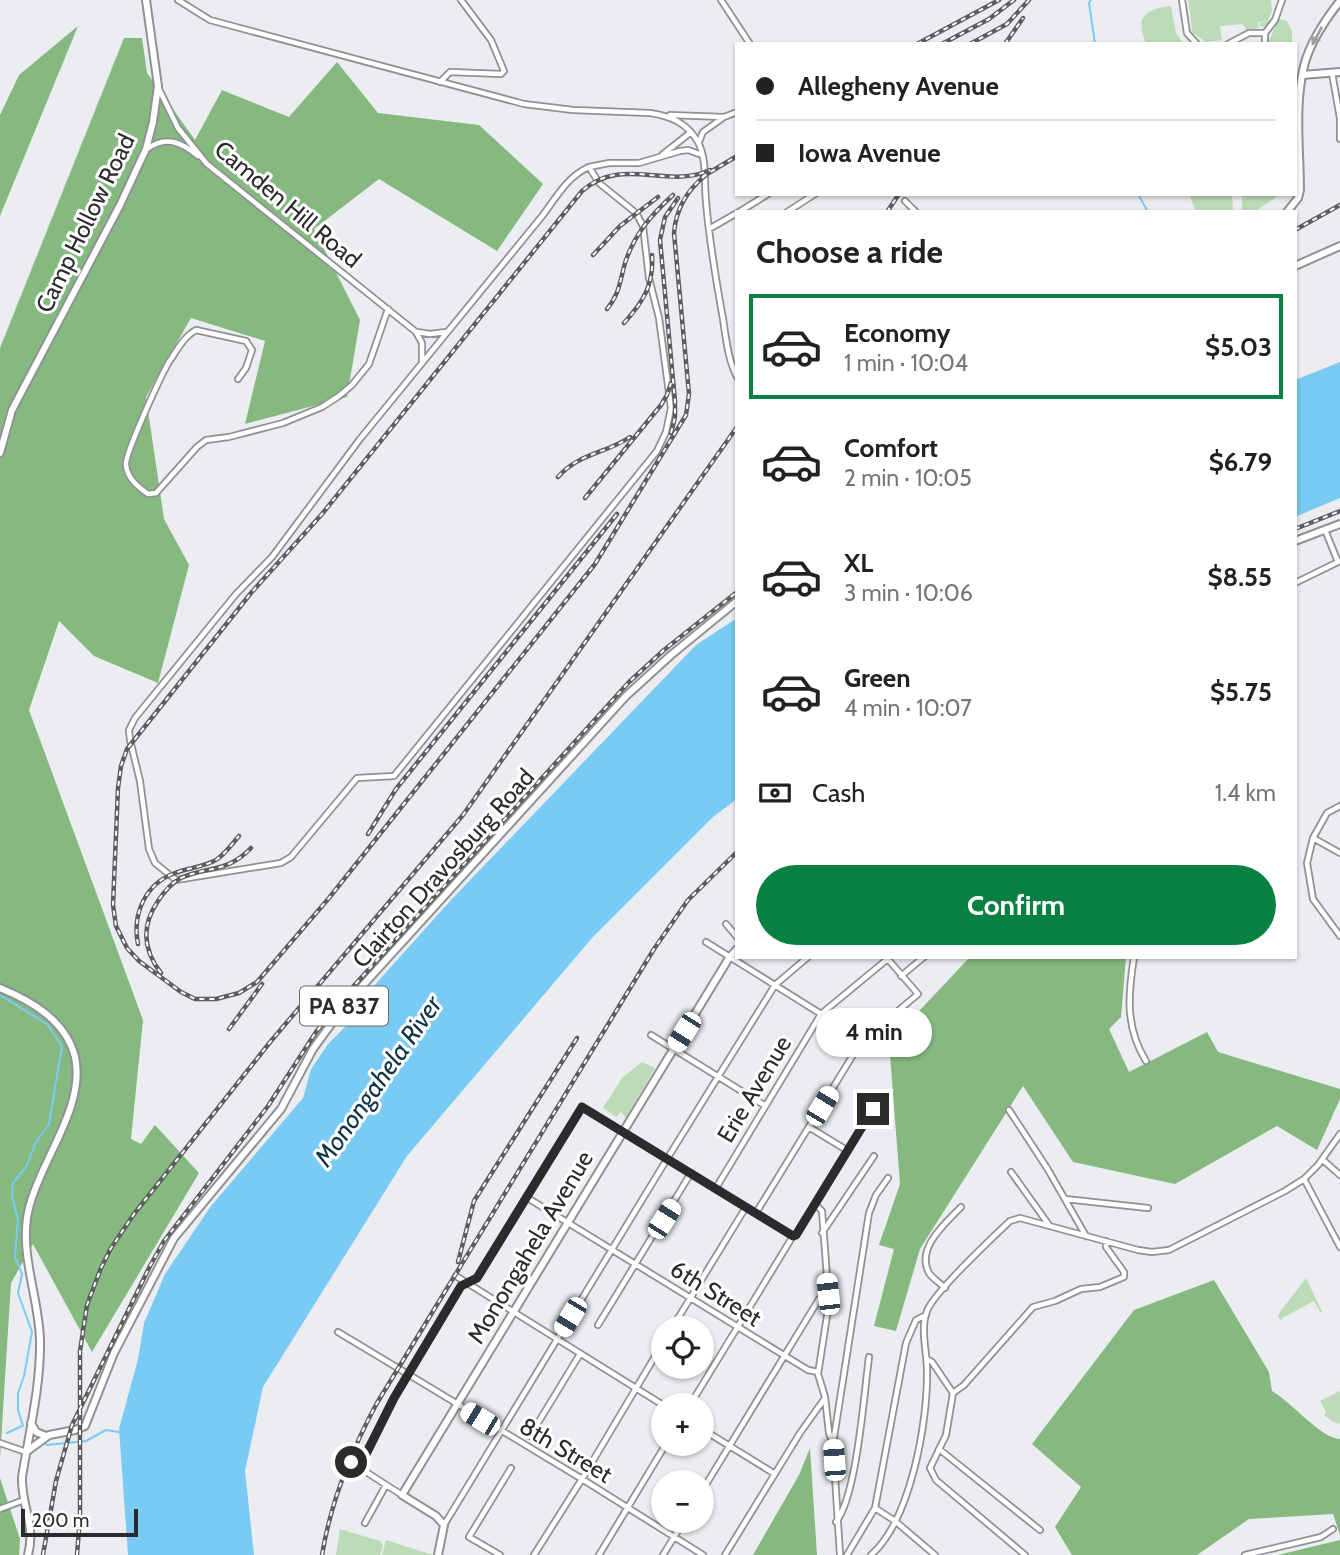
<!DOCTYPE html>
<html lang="en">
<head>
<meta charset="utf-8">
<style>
	:root { --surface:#fff; --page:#f2f2f2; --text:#222; --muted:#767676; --line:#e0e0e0; --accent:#0b8043 }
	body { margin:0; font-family:Cabin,sans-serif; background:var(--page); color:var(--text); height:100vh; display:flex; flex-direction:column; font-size:26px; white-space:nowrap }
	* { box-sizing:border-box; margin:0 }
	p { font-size:23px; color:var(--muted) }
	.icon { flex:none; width:38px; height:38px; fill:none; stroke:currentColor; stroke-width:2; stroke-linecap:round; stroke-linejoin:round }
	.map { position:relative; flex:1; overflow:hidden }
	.panel { position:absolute; left:735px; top:210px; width:562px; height:749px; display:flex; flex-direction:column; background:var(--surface); border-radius:0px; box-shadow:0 2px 5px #0004 }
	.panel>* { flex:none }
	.guide { position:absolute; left:735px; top:42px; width:562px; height:154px; border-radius:0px; box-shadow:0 2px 5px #0004; display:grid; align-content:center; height:154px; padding:0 21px; background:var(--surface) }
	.buttons { position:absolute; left:651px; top:1316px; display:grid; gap:14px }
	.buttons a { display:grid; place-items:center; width:63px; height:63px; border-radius:50%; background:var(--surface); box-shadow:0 2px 5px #0004; font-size:35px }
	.scale { position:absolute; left:21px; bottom:18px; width:117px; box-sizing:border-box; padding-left:7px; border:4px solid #2b2b2d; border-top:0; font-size:19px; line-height:24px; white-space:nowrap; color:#2b2b2d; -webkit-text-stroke:5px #fff; paint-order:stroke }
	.end { position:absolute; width:32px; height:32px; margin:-16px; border:9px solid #2b2b2d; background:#fff; box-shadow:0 0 0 4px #fff }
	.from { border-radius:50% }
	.bubble { position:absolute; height:49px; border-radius:24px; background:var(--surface); box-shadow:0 2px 5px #0004; font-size:23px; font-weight:800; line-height:49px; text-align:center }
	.car { position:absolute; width:21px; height:42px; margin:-21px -10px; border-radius:9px; box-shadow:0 0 5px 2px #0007; background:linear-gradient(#fff 24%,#345 0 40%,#fff 0 76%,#345 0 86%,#fff 0) }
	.guide b { display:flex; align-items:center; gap:24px; height:66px; font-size:26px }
	.guide b+b { border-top:2px solid var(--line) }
	.guide i { width:18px; height:18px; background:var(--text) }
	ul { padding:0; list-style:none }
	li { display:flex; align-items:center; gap:21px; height:105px; margin:0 14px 10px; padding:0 7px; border:4px solid transparent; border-radius:0px }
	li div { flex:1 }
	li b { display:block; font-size:26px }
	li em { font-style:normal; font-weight:800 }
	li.active { border-color:var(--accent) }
	li>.icon { width:63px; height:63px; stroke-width:1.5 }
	h2 { padding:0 21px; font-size:32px; line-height:84px }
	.pay { display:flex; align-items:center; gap:18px; height:77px; padding:0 21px; font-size:26px }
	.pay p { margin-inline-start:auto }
	.cta { display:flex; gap:14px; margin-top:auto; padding:14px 21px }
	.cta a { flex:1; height:80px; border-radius:42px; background:var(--accent); color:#fff; font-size:28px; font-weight:800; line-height:80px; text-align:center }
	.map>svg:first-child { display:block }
	.green { fill:#bbdcb7 }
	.forest { fill:#85b980 }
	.water { fill:#7acbf3 }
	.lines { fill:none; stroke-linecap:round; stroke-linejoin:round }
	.stream { stroke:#7acbf3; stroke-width:2 }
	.minor-casing { stroke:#909195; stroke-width:8 }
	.major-casing { stroke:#909195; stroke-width:10 }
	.minor { stroke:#fff; stroke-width:4.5 }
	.major { stroke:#fff; stroke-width:6 }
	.rail-casing { stroke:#5d5d60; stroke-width:4.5 }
	.rail { stroke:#fff; stroke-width:2; stroke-dasharray:5; stroke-linecap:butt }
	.oneway { fill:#a0a0a0 }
	.route { stroke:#2b2b2d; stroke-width:9 }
	.labels { text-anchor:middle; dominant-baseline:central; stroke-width:6; stroke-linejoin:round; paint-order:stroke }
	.shield { fill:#fff; stroke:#6b6b6c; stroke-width:2 }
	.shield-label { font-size:23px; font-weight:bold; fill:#2b2b2d }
	.street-label { font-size:24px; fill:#2b2b2d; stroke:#fff }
	.water-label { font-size:26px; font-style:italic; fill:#0f3445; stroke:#fff }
</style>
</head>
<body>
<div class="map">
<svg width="1340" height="1555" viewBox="0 0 1340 1555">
	<rect width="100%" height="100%" fill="#ecedf1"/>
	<path class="green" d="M1188 0H1271L1272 11 1268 21 1270 22 1266 26 1260 27V23L1268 21 1258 22 1259 28 1246 30 1243 24 1220 26 1222 40 1206 42 1195 34 1193 35Z
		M1171 6 1176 33 1184 44H1146C1135 16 1145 9 1171 6Z
		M1278 19 1287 21 1292 31V44H1268Z
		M1189 194H1232L1233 212H1196Z
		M1242 194H1281L1254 212H1242Z
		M642 1062 655 1068 626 1118 621 1112 616 1117 603 1108 622 1078Z
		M1306 1278 1322 1312H1320L1314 1301 1282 1318 1281 1321 1278 1316 1280 1312Z
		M1340 1391V1424L1333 1422 1324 1415 1326 1412 1320 1401Z
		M340 1529 380 1541 383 1546 380 1555H336Z
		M386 1540 433 1555H382Z"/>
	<path class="forest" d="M78 26 0 216V115L19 75Z
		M124 38H142L147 73 195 140 222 90 289 117 337 62 378 113 479 125 543 184 497 251 379 179 314 229 360 320 347 397 245 424 265 341 191 318 146 397 164 519 189 565 158 683 94 656 59 621 29 710 143 1020 131 1139 141 1144 155 1125 199 1173 92 1352 33 1244 11 1283 0 1458V348Z
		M970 957H1126L1121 1017 1109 1029 1129 1072 1207 1032 1218 1052 1340 1089V1099L1317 1150 1277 1126 1175 1184 1073 1162 1023 1086 920 1249 896 1331 874 1326 894 1249 879 1245 900 1184 889 1043Z
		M1214 1280 1269 1372 1272 1391C1290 1401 1322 1439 1340 1439V1535L1333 1514 1249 1519 1197 1555H1072L1055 1527 1081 1487 1032 1444 1134 1310Z
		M810 1448 817 1555H753L799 1475Z
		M0 1478 20 1539 19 1555H0Z
		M1340 1540V1555H1278Z"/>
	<path class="water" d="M1340 362V498L1295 517V380Z
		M737 618V799L713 817 592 938 407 1156 263 1387 245 1471 254 1555H128L119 1429 138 1359 144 1323 165 1274 211 1206 303 1098 311 1069 328 1044 349 1023 363 998 451 900 696 645Z"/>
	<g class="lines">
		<path class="stream" d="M1091 0 1089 3 1095 44
			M1138 194 1148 212
			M0 995 47 1024 62 1046 49 1124 36 1142 26 1167 13 1183 12 1197 18 1219 15 1257 22 1274 18 1293 32 1332 24 1376 18 1393V1410L23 1426
			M7 1433 22 1426
			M44 1443 47 1445 86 1441 106 1430 119 1432"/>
		<g class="minor-casing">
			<path id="minor" d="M178 0 210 20 524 104 573 110 650 113C671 116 687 123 698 142 707 159 704 182 706 201 709 241 716 280 723 319 726 338 728 360 737 377
				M721 0 750 44
				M1182 0 1187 33 1197 44
				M1265 33 1275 20 1282 0
				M1228 44 1249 33H1265V44
				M1332 73 1340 118V139
				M440 82 450 72 501 74 504 71 491 40 461 0
				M158 87 178 128 207 164 416 332 422 343V361
				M670 115 724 117 737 112
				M699 142 703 132 724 117
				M147 149C166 135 181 142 198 156
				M662 155 691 132
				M589 167 599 183 636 213 643 226 649 278 659 318 671 408 666 432 657 451 394 776 357 778 291 857 281 863 176 880 155 863 149 849 140 781 130 740 129 730 135 718 236 594 272 557 360 439 543 215C557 196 568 176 589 167Z
				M589 167 609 163H639L680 151 688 150 702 155
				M905 201 916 212
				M739 212 768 194
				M787 212 815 194
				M709 229 737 213
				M417 332 430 334 446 332
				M238 379 246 368 252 350 246 341 196 330C185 336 178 348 171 359 163 370 124 456 126 465 127 478 138 487 148 494L156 493 197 447 206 440 229 437 283 423 322 407 339 396 352 385 369 364 388 309
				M1325 530 1338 562
				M1295 583 1340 561
				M1340 806 1327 813 1313 838 1307 863 1313 899 1340 936
				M1313 838 1340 853
				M726 924 737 937
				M706 942 821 1014
				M1134 957C1128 995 1125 1027 1146 1061
				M901 976 924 957
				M651 1035 764 1105
				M1009 1110 1047 1168 1086 1236
				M809 1127 848 1151
				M1323 1160 1340 1175
				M1011 1172 1049 1225
				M1304 1179 1340 1247
				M716 1188 821 1014 890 957
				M526 1197 808 1370 818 1372
				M1065 1199 1148 1208
				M815 1204 822 1211 829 1303 818 1374 825 1397 829 1433 833 1444 840 1555
				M756 1213 861 1042 918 994 886 957
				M822 1233 874 1156
				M456 1276 663 1405
				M945 1288C940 1283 932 1278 929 1273 915 1248 947 1222 961 1207
				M598 1325 691 1173
				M672 1328 746 1207
				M338 1332 582 1479 703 1555
				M927 1359 932 1362 953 1393 946 1435 930 1468 936 1480 1025 1555
				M953 1393 964 1385 1033 1307 1055 1301 1081 1289 1100 1287 1124 1277V1272L1106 1247V1241
				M690 1405 793 1236
				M702 1429 775 1474
				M530 1436 580 1354
				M0 1443 26 1452
				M833 1444 869 1213 876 1195 888 1178
				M939 1449 1040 1530
				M349 1461 402 1495
				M356 1475 394 1398 461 1286 477 1278 582 1107 793 1236 796 1235 873 1109
				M702 1491 819 1299 828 1294
				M875 1508 895 1521 935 1555
				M0 1509 24 1500
				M836 1522C857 1495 864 1394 869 1357
				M365 1523 386 1485
				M444 1525 667 1159 775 985 808 957
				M500 1555 469 1537 511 1468
				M534 1555 582 1479 663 1343
				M599 1555 666 1444
				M663 1555 684 1521
				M725 1555 800 1433 825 1398
				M847 1555 875 1508 906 1343 916 1320 926 1315
				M871 1555C911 1520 928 1421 927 1370 927 1352 920 1329 927 1311 933 1294 993 1237 1010 1221L1020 1218 1138 1250 1152 1252 1169 1250 1285 1191 1304 1179 1318 1165 1340 1134
				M1245 1555 1321 1537 1333 1529"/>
		</g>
		<g class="major-casing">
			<path id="major" d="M1302 75 1340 72
				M1287 212 1298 198 1300 190C1300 150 1294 106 1304 66 1310 42 1325 20 1340 1
				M1295 266 1340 246
				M0 453 12 410 120 205 146 149 153 122 158 86 146 0
				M1295 541 1340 524
				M0 988C32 1001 66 1021 75 1057 86 1107 40 1161 29 1208 18 1251 39 1297 40 1340 41 1384 29 1434 22 1477 21 1506 36 1525 28 1555
				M31 1423 36 1432 46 1436
				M26 1452 49 1435 75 1430 85 1426 114 1353 174 1238 281 1109 313 1049 345 1005 626 696 671 655 737 601
				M438 1555 444 1525 436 1516 402 1495 729 958 737 949"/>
		</g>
		<use href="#minor" class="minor"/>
		<use href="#major" class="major"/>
		<g class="rail-casing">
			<path id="rail" d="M917 44 999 0
				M942 44 989 19 1014 0
				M970 44 1007 24 1029 0
				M1005 44 1023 18
				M706 175C687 190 676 208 674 233L689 394 686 415 595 564 329 898 257 982 239 993 216 999H195L181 992 139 961 127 948 116 926 113 905 118 788 121 766 127 749 251 593 322 514 582 191C623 155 666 190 710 170
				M702 177 737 156
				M887 212 899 194
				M1295 230 1340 205
				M593 255 620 226 658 197
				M607 309C619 295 620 281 625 263 634 235 651 215 673 195
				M624 323C643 302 654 285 652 255
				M671 433 675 417V401L660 240 665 217 678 198
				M558 477C579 453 605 454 630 437
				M585 498 661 405 667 395 671 383
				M1295 529 1340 511
				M368 834 396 789 617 514
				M138 944C132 914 145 884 175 873 188 868 203 867 216 860 225 854 232 844 239 836
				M161 973C143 950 141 926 158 901 164 892 171 883 181 878 208 866 227 873 251 848
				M229 1029 262 984
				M458 1262 474 1201 577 1038
				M43 1555 56 1481 72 1425 150 1266 164 1241 268 1106 316 1032 351 989 629 682 664 650 737 592
				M77 1555 80 1517V1351L87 1305 101 1268 111 1248 134 1214 271 1041 463 815 737 427
				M322 1555C331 1501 351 1451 377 1403L654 949 688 900 737 852"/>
		</g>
		<use href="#rail" class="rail"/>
	</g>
	<defs><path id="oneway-solid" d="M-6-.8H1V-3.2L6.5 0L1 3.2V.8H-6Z" transform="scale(1.75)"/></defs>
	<use class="oneway" href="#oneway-solid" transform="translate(1317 36) rotate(118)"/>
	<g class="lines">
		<path class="route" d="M351 1462 359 1468 394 1398 461 1286 477 1278 582 1107 793 1236 796 1235 873 1109"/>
	</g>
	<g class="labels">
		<rect class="shield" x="300" y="986.5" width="88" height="39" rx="5"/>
		<g class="shield-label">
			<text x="344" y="1006">PA 837</text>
		</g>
		<g class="street-label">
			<text transform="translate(288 204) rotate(40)">Camden Hill Road</text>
			<text transform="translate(85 223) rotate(-64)">Camp Hollow Road</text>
			<text transform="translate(443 868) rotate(-48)">Clairton Dravosburg Road</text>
			<text transform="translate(754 1089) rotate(-59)">Erie Avenue</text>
			<text transform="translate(530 1247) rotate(-59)">Monongahela Avenue</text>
			<text transform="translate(716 1293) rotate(32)">6th Street</text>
			<text transform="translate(566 1450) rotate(31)">8th Street</text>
		</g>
		<g class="water-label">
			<text transform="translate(378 1081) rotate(-55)">Monongahela River</text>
		</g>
	</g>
</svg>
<div class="buttons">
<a><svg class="icon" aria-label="locate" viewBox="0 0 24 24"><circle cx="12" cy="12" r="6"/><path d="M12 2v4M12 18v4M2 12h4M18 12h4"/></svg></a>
<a>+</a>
<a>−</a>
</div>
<div class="scale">200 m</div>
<i class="end from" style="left:351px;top:1462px"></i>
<i class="end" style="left:873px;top:1109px"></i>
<div class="bubble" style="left:816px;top:1008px;width:116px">4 min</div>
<i class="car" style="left:684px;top:1032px;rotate:212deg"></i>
<i class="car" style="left:822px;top:1106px;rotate:31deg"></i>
<i class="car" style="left:664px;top:1219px;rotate:32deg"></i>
<i class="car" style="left:828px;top:1294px;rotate:354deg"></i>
<i class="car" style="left:570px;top:1317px;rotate:211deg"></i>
<i class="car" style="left:480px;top:1419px;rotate:301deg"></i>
<i class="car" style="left:834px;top:1460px;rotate:356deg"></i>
<div class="guide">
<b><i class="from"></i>Allegheny Avenue</b>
<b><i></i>Iowa Avenue</b>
</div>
<section class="panel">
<h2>Choose a ride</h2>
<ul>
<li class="active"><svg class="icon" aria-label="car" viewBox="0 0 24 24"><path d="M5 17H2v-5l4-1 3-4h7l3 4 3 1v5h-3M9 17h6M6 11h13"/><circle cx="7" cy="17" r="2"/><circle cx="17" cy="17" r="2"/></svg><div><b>Economy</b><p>1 min · 10:04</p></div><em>$5.03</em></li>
<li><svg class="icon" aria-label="car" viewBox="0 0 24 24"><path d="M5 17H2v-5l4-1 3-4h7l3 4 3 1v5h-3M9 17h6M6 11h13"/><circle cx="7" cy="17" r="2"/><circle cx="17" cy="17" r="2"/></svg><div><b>Comfort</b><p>2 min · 10:05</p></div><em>$6.79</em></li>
<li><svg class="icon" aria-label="car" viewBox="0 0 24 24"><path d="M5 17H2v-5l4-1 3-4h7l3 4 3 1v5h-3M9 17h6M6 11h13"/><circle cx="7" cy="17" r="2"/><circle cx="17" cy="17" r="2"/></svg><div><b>XL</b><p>3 min · 10:06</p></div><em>$8.55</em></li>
<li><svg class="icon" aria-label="car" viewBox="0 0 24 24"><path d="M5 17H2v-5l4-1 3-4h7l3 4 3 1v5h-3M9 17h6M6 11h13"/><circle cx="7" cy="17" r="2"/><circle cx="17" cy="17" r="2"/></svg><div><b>Green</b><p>4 min · 10:07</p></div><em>$5.75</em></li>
</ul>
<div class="pay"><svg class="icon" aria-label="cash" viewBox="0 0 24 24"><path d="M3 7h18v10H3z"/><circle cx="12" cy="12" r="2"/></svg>Cash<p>1.4 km</p></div>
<div class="cta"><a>Confirm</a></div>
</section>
</div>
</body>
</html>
